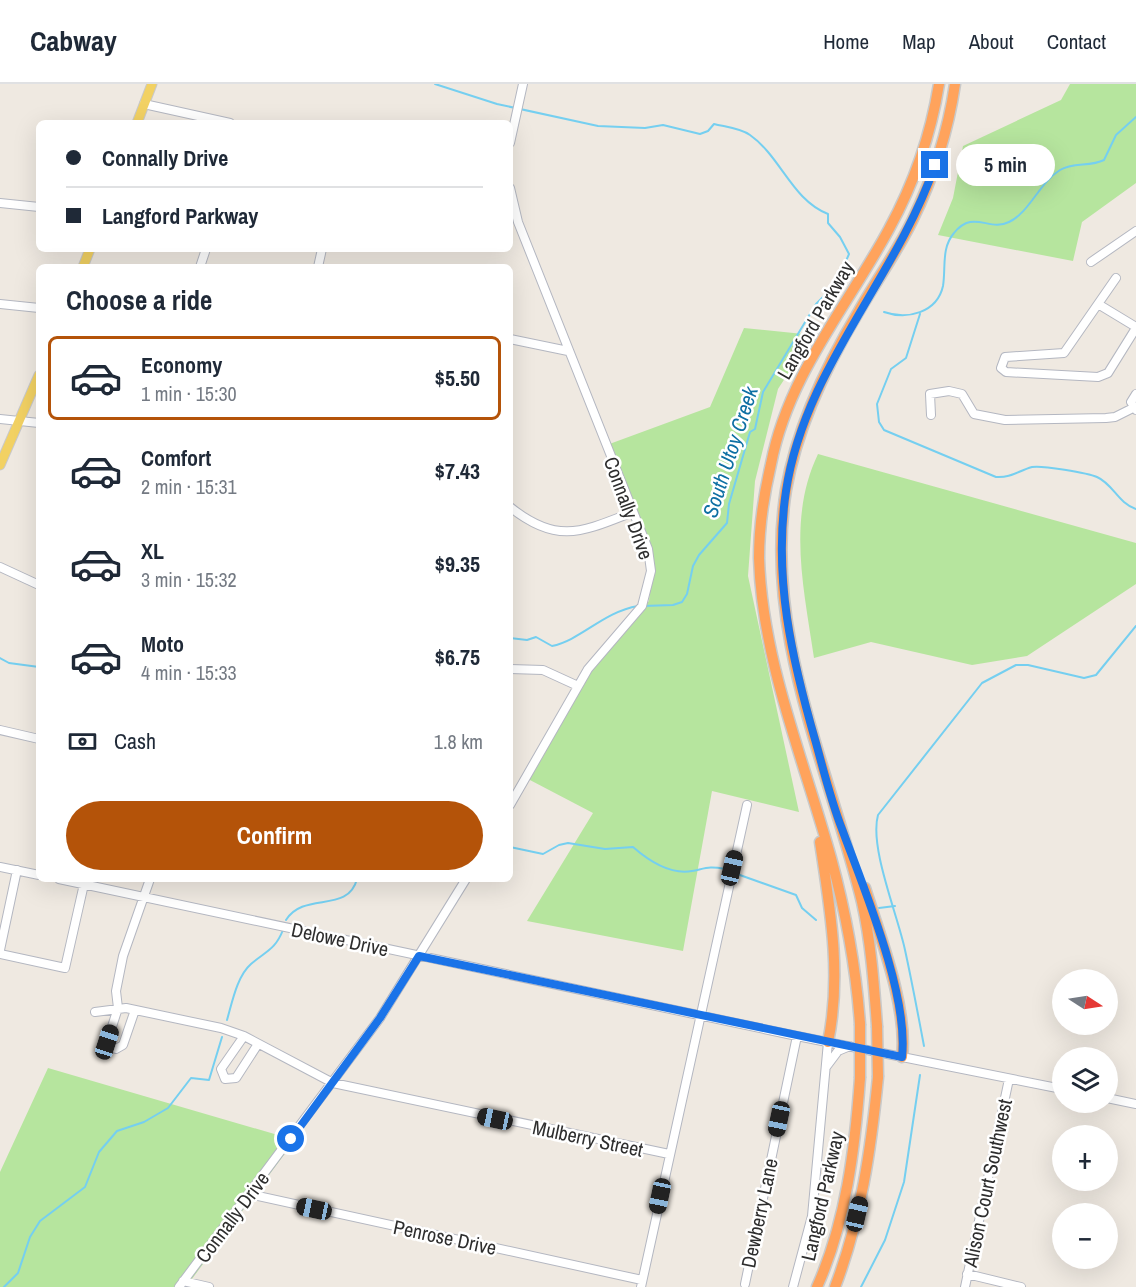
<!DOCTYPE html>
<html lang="en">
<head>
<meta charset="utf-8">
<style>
	:root { --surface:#fff; --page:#f2f2f3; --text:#1f2937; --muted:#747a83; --line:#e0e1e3; --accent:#b45309 }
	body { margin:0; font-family:"Archivo Narrow",sans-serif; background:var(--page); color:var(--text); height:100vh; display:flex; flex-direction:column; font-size:22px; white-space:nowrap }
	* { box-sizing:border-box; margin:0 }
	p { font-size:20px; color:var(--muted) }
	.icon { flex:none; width:33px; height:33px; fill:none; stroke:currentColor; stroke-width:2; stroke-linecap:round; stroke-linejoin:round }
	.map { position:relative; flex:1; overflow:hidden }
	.details { position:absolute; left:36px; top:180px; width:477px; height:618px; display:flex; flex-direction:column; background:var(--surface); border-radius:9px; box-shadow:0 6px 24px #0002 }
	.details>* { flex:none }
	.guide { position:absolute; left:36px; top:36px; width:477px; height:132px; border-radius:9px; box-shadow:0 6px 24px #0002; display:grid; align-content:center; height:132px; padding:0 30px; background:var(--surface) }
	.needle { width:39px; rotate:102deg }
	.fabs { position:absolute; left:1052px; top:885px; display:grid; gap:12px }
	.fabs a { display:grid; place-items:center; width:66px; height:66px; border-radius:50%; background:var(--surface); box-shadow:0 6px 24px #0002; font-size:30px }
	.end { position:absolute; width:27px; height:27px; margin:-14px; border:8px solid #1a73e8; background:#fff; box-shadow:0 0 0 3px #fff }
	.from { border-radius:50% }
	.bubble { position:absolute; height:42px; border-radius:21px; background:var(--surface); box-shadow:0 6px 24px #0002; font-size:20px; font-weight:700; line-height:42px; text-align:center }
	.car { position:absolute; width:18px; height:36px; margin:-18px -9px; border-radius:8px; box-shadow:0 0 4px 2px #0007; background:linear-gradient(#222 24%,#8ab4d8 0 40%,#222 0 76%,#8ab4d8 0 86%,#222 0) }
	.guide b { display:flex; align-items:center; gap:21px; height:57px; font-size:22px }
	.guide b+b { border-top:2px solid var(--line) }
	.guide i { width:15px; height:15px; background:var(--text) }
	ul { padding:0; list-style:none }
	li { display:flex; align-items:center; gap:18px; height:84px; margin:0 12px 9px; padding:0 18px; border:3px solid transparent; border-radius:9px }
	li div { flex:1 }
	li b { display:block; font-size:22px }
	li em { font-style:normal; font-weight:700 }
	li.current { border-color:var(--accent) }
	li>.icon { width:54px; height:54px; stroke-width:1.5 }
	h2 { padding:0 30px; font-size:27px; line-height:72px }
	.pay { display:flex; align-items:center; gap:15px; height:66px; padding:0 30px; font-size:22px }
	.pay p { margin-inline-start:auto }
	.primary-button { display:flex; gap:12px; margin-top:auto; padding:12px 30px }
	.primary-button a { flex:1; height:69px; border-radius:36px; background:var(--accent); color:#fff; font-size:24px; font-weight:700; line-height:69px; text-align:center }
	header { display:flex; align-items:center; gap:36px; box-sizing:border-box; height:84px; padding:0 30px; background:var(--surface); border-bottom:2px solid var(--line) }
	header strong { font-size:28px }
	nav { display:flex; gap:33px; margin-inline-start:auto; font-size:21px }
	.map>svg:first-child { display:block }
	.green { fill:#b6e59e }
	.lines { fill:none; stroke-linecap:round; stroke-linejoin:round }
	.stream { stroke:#75cff0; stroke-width:2 }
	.minor-casing { stroke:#b4b7c1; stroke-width:10 }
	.major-casing { stroke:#c9c9c9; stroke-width:11 }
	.highway-casing { stroke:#c9c9c9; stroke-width:13 }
	.minor { stroke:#fff; stroke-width:8 }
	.major { stroke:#f2d163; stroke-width:9 }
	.highway { stroke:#ffa35c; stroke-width:10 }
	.highway-bridge-casing { stroke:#c9c9c9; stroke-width:13; stroke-linecap:butt }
	.highway-bridge { stroke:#ffa35c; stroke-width:10 }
	.route { stroke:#1a73e8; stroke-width:8 }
	.labels { text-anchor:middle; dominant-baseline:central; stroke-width:5; stroke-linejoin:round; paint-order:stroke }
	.street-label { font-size:20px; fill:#2e2e2e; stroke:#fff }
	.water-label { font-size:21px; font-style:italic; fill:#0d6fa3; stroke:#fff }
</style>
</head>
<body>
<header>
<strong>Cabway</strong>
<nav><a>Home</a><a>Map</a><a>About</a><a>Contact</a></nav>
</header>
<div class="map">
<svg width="1136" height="1203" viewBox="0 0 1136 1203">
	<rect width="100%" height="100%" fill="#efe9e1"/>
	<path class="green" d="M1070 0H1136V99L1082 138 1073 177 938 151 953 114 963 62 1061 16Z
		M744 244 813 251 778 305 755 397 748 492 799 728 712 707 683 867 527 837 593 729 528 695 582 598 616 553 649 517 653 475 604 362 710 323Z
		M818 370 1136 459V500L1027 572 972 581 871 558 814 574C804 505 787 435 818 370Z
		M48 984 295 1056 186 1203H0V1088Z"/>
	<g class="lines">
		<path class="stream" d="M435 0 497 20 598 42 645 44 663 41 700 50 708 47 714 40C726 43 740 44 750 51 781 73 792 116 828 130V139L840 153 849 170 836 200
			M884 228C907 236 937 229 943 202 946 184 941 164 954 149 973 125 989 148 1009 138 1030 128 1039 99 1060 86 1073 78 1090 83 1104 76L1116 51 1136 33
			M920 230 906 274 891 285 877 320 879 338 884 346 996 393C1011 394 1018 387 1032 383 1041 381 1088 389 1097 393 1113 400 1118 419 1136 425
			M643 522 673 521 682 518 687 510 693 482 699 471 727 439 729 420 750 348 755 345 763 308 816 220 836 200
			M510 554 527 556 536 553 552 562C581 556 603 528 638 522
			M0 574 9 579 39 583
			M510 763 543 770 559 761 568 759 605 765 633 763C649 777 670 791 692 787 707 784 709 782 725 785
			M737 790 796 811 802 824 816 836
			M879 824 895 822
			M286 836C304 807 348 830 357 795
			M227 936C232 919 237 892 251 880 266 867 275 866 283 846
			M924 962C918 930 912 898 905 866 898 832 869 763 878 731L982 599 1016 581H1028L1084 594 1096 591 1136 542
			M4 1203 18 1189 30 1153 40 1137 85 1103 99 1068 117 1047 144 1038 168 1024 191 994 209 996 222 953
			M861 1203 885 1156 904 1098 920 991"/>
		<g class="minor-casing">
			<path id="minor" d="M144 20 230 39
				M510 59 523 0
				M510 104 518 138 648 465 651 487 642 522 588 585 510 721
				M0 119 39 123
				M1091 178 1136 147
				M200 183 206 165
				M318 183 322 165
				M1116 194 1064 269 1005 273 1001 284 1006 288 1098 293 1108 289 1136 244
				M0 220 39 224
				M1098 220 1136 243
				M510 255 568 267
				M1136 326 1131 318 1136 310
				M931 331 930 310 949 307 962 310 974 330 1005 336 1106 334 1115 333 1133 324
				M0 335 39 339
				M510 423C557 461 582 448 633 428
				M0 483 39 501
				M510 585 543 586 578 602
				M0 646 39 655
				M0 783 39 791
				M59 795 797 952 1062 1005
				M0 866 17 786
				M0 870 65 884 84 800
				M135 926 123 961 116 965 109 963 107 958 118 924 116 907 123 872 150 795
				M95 928 126 924 221 944 244 952 333 999 669 1070
				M244 952 221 985 225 995 236 994 258 960
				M826 983 838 967 850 962
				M1107 1014 1136 1020
				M249 1110 642 1196
				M967 1190 1021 1203
				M183 1197 209 1203
				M745 1200 797 952
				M179 1203 380 934 466 795
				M641 1203 747 721
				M793 1203 812 1132 828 958
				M965 1203 1009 995"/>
		</g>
		<g class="major-casing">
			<path id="major" d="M137 39 152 0
				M83 183 90 165
				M0 381 39 291"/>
		</g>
		<g class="highway-casing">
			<path id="highway" d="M820 758C830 824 842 891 828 958
				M865 804C880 852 908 924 902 973
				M860 940C856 884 846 829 831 774 804 676 762 577 759 474 759 443 764 410 771 380 788 291 847 223 889 145 913 101 931 50 939 0
				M877 942C874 901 871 858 862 818 829 684 763 548 786 406 797 342 826 282 859 227 876 197 897 168 912 137 933 94 948 48 955 0
				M817 1203C846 1138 855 1065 860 994
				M835 1203C861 1135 871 1065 878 993"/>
		</g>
		<use href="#minor" class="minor"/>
		<use href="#major" class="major"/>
		<use href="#highway" class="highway"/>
		<g class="highway-bridge-casing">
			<path id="highway-bridge" d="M860 940V994
				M877 942 878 993"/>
		</g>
		<use href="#highway-bridge" class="highway-bridge"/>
	</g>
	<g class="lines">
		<path class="route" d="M291 1055 380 934 419 872 902 973C909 911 864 805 842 745 831 717 824 688 816 659 792 576 773 494 786 407 804 285 896 195 935 81"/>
	</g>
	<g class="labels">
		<g class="street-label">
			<text transform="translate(815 236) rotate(-60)">Langford Parkway</text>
			<text transform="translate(629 424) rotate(70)">Connally Drive</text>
			<text transform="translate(340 855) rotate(12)">Delowe Drive</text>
			<text transform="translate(588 1054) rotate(12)">Mulberry Street</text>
			<text transform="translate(987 1099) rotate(-78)">Alison Court Southwest</text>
			<text transform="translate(822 1112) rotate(-77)">Langford Parkway</text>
			<text transform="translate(759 1129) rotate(-78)">Dewberry Lane</text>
			<text transform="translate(232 1133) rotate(-53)">Connally Drive</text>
			<text transform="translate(445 1153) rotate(12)">Penrose Drive</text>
		</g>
		<g class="water-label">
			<text transform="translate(730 368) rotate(-72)">South Utoy Creek</text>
		</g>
	</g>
</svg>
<div class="fabs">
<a><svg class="needle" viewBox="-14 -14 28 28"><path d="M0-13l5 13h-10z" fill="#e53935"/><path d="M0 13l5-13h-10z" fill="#747a83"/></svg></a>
<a><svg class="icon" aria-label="layers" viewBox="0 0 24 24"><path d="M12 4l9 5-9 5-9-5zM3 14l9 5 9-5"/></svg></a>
<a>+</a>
<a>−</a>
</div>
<i class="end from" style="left:291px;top:1055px"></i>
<i class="end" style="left:935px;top:81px"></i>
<div class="bubble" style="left:956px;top:60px;width:99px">5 min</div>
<i class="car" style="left:732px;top:784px;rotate:13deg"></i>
<i class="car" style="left:107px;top:958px;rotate:18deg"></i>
<i class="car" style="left:495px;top:1035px;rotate:282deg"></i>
<i class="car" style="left:779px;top:1035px;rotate:192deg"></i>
<i class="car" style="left:660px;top:1112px;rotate:192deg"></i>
<i class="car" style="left:314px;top:1125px;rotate:282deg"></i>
<i class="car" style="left:857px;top:1130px;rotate:13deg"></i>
<div class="guide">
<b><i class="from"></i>Connally Drive</b>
<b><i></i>Langford Parkway</b>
</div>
<section class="details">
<h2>Choose a ride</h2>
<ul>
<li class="current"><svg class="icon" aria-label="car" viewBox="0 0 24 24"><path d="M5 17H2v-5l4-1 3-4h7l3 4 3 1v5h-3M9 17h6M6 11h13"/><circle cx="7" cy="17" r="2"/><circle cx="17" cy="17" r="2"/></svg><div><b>Economy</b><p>1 min · 15:30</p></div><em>$5.50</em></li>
<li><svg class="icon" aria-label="car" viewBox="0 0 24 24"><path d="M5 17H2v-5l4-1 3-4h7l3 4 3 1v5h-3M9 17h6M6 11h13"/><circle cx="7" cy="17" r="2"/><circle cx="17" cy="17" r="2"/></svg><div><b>Comfort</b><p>2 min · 15:31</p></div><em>$7.43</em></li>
<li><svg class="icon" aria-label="car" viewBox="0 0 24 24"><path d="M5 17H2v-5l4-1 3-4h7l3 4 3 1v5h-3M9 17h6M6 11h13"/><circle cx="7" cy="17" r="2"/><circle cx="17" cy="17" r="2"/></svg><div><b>XL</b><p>3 min · 15:32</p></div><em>$9.35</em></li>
<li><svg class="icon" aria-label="car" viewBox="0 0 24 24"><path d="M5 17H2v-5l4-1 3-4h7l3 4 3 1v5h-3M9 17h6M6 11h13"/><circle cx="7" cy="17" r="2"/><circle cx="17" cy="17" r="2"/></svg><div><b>Moto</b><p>4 min · 15:33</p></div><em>$6.75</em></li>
</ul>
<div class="pay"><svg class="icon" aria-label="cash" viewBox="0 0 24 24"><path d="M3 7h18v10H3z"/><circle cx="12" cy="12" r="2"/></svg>Cash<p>1.8 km</p></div>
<div class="primary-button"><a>Confirm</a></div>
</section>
</div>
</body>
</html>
